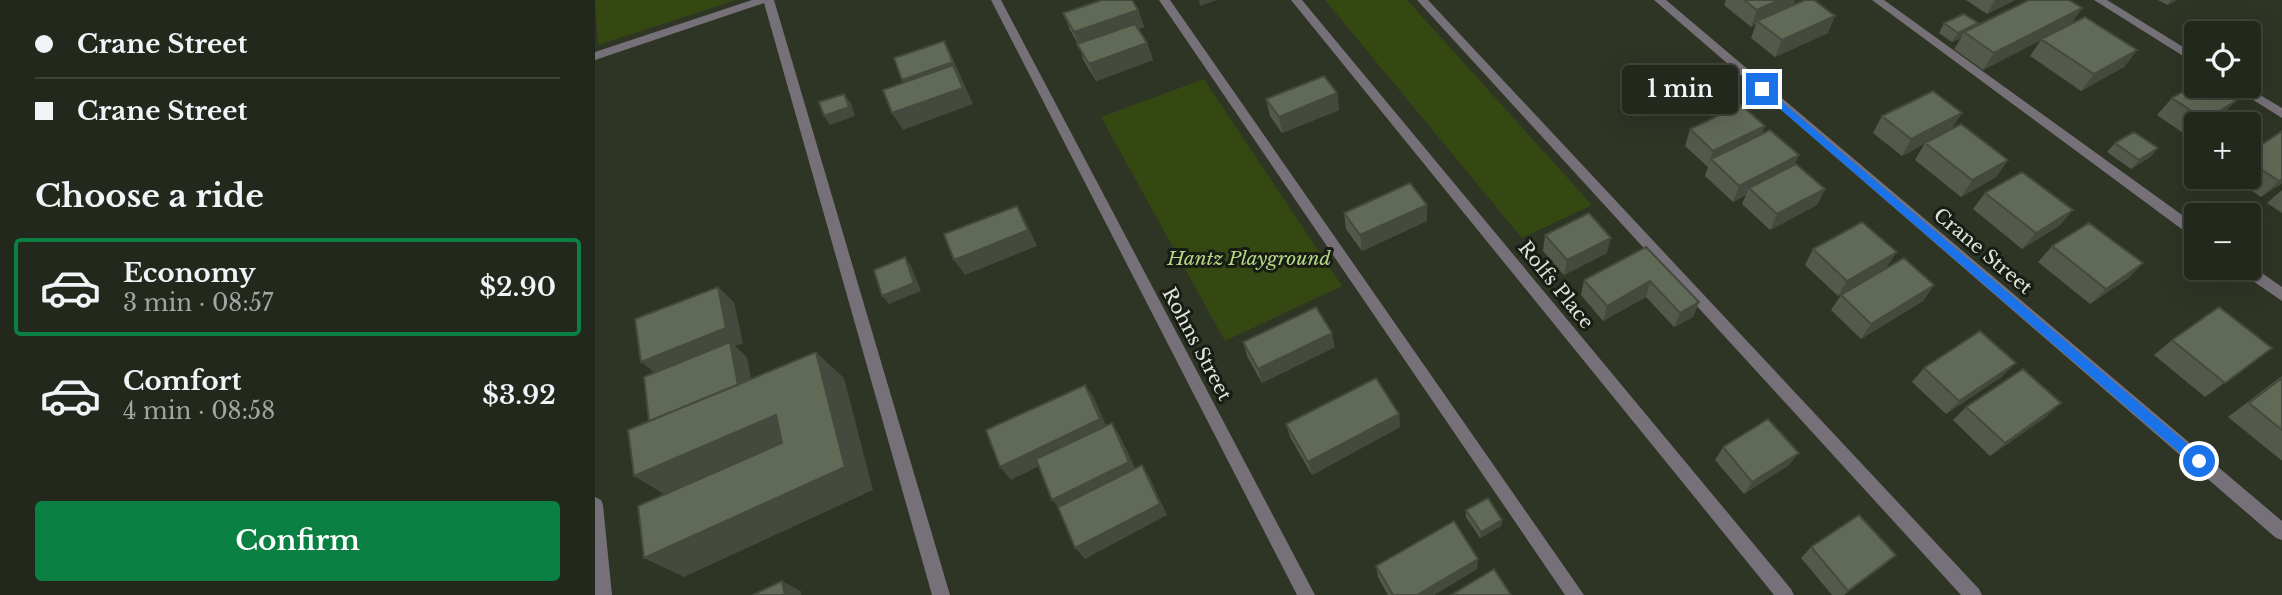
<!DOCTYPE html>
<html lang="en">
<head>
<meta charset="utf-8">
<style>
	:root { --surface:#22281c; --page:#2e3429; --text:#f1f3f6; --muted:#a2a6a3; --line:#3f443b; --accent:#0b8043 }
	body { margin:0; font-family:"Libre Baskerville",serif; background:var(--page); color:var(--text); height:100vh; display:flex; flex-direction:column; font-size:26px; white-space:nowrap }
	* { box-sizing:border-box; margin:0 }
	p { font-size:23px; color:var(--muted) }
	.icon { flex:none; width:38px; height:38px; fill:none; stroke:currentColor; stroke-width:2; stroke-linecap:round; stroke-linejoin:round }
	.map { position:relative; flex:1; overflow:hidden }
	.sheet { display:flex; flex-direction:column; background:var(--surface); width:595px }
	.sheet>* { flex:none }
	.guide { display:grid; align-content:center; height:154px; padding:0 35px; background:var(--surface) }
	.tools { position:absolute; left:1589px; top:21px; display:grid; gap:14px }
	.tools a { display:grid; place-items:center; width:77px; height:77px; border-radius:7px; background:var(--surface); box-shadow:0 7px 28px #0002,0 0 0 2px var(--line); font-size:35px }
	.end { position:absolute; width:32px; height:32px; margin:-16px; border:9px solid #1a73e8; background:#fff; box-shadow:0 0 0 4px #fff }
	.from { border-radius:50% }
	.bubble { position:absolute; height:49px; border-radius:7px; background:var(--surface); box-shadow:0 7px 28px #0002,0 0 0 2px var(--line); font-size:23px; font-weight:600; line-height:49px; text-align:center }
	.guide b { display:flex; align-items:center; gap:24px; height:66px; font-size:26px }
	.guide b+b { border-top:2px solid var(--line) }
	.guide i { width:18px; height:18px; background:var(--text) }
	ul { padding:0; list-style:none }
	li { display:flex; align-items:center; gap:21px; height:98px; margin:0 14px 10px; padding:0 21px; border:4px solid transparent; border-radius:7px }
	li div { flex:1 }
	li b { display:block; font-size:26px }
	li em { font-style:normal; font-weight:600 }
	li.on { border-color:var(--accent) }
	li>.icon { width:63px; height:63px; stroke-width:1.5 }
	h2 { padding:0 35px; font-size:32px; line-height:84px }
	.button { display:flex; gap:14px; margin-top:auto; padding:14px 35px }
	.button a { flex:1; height:80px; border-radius:7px; background:var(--accent); color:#fff; font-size:28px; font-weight:600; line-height:80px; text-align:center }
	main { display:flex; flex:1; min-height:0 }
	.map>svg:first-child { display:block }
	.green { fill:#364812 }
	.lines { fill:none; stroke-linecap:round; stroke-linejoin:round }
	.lane { fill:#767078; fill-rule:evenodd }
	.street { fill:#767078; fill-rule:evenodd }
	.wall { fill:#535a4b }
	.shaded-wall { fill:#444a3d }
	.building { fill:#616957; stroke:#444a3d; stroke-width:2 }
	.route { fill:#1a73e8 }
	.labels { text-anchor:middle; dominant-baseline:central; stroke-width:6; stroke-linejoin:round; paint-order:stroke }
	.street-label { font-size:19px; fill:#dee2d8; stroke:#181c14 }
	.park-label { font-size:19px; font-style:italic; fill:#b6d783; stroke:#181c14 }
</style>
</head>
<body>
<main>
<section class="sheet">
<div class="guide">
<b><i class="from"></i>Crane Street</b>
<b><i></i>Crane Street</b>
</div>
<h2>Choose a ride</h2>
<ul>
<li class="on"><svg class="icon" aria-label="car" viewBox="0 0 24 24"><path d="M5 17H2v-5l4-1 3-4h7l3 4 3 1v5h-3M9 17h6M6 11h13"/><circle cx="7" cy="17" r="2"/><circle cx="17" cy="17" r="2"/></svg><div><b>Economy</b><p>3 min · 08:57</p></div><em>$2.90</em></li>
<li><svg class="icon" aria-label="car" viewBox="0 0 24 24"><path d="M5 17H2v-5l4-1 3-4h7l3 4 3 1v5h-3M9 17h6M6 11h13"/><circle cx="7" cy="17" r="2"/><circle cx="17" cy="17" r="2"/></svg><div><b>Comfort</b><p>4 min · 08:58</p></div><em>$3.92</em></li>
</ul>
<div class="button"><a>Confirm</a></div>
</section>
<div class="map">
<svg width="1687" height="595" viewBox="0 0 1687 595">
	<rect width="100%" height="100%" fill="#2e3525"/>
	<path class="green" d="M0 0H141L3 45Z
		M730 0H812L997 205 927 238Z
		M609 79 747 286 630 341 506 117Z"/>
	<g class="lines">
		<path class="lane" d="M157 0H179L355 595H337L169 3 0 60V52Z
			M564 0H575L989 595H970Z
			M822 0H833L1384 589 1387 595H1366Z
			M1277 0H1289L1601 225V237L1596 236Z
			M1654 264 1687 287V301L1645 272 1643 268H1654Z"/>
		<path class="street" d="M396 0H406L720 595H702Z
			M696 0H707L1196 589 1199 595H1179Z
			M1059 0H1071L1687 521V540L1681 538Z
			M1499 0H1512L1601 55V64Z
			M1636 86H1650L1687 108V118Z
			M0 497 6 500 8 505 17 595H0Z"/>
	</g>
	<path class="wall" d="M1131 0H1200L1199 5 1233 33 1180 57 1156 38 1161 24 1156 27 1129 5Z
		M1371 0H1420L1392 14Z
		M1563 0H1582L1572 5Z
		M1487 8 1476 24 1542 50 1529 67 1486 91 1435 56 1446 40 1388 70 1359 49 1366 38 1357 42 1344 33 1349 23H1383L1381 26Z
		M543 10 549 27 543 29 552 43 558 60 501 81 489 61 483 44 475 30 468 13Z
		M742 93 744 110 687 133 675 116 671 99Z
		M1577 98 1625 118 1615 124H1601V133L1594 137 1562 115Z
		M1367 113 1356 129 1307 156 1278 133 1287 116Z
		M1095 129 1167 134 1204 155 1199 165 1230 189 1222 205 1175 230 1147 204 1151 195 1138 202 1110 176 1113 167 1090 146Z
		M1687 131V183L1666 197 1636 177H1654V153Z
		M1330 143 1413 160 1401 177 1366 197 1320 160Z
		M1520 143 1563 148 1555 157 1536 169 1512 152Z
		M1687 190V213L1672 203Z
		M1390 193 1478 210 1464 226 1427 249 1378 209Z
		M832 205V221L767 251 751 229 749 213Z
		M950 235 1012 253 969 275 948 251Z
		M1457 246 1548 263 1532 279 1495 304 1443 262Z
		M1051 247 1104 302 1098 317 1079 327 1051 297 1008 321 986 295 989 280Z
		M1218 249 1291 268 1243 296 1210 265Z
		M1339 285 1328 301 1266 339 1236 310 1246 295Z
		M1577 340 1677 348 1610 397 1559 355Z
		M648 342 740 347 667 383 652 356Z
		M1421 363 1406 377 1351 414 1317 382 1329 368Z
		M1687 376V460H1686L1633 417Z
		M1371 407 1451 417 1395 456 1358 420Z
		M804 414 805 427 717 475 695 437 691 424Z
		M1128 447 1194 465 1149 494 1120 460Z
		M871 510 907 520 906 526 885 538 871 517Z
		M1216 547 1301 555 1288 566 1249 595H1237L1206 558Z
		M781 566 882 569 839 595H793L783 577Z"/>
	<path class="shaded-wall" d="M604 0H622L605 6Z
		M1184 0H1200L1197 8 1162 21 1161 24 1156 27 1162 10Z
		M1400 0H1420L1392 14Z
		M1576 0H1582L1572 5Z
		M1487 8 1475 25 1388 70 1399 53Z
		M543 10 549 27 486 50 479 32Z
		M1240 16 1233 33 1180 57 1187 40Z
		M1383 23 1377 32H1369L1366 38 1357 42 1363 33Z
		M349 41 358 59 378 104 308 130 297 113 318 96 307 80Z
		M552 43 558 60 501 81 494 64Z
		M1542 50 1529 67 1486 91 1499 74Z
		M742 93 744 110 687 133 684 117Z
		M249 94 256 103 260 116 235 125 229 116Z
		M1641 101 1625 118 1615 124H1606L1610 120Z
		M1367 113 1356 129 1307 156 1316 139Z
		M1170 126 1163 143 1116 159 1113 167 1118 151Z
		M1563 148 1555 157 1536 169 1544 160Z
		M1204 155 1196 172 1154 188 1151 195 1138 202 1144 186Z
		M1413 160 1401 177 1366 197 1377 180Z
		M1687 179V183L1666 197 1684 181Z
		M1230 189 1222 205 1175 230 1182 214Z
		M832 205V221L767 251 765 235Z
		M422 206 431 222 442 246 370 275 359 260Z
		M1478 210 1464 226 1427 249 1441 233Z
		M1016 238 1012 253 969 275 972 260Z
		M1302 252 1291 268 1243 296 1252 281Z
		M310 257 316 266 326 291 294 304 287 296Z
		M1548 263 1532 279 1495 304 1511 289Z
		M1055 281 1051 297 1008 321 1012 306Z
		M1339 285 1328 301 1266 339 1276 324Z
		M123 287 139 302 148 343 140 346 152 357 160 400 65 377 46 362Z
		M1104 302 1098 317 1079 327 1085 313Z
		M737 333 740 347 667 383 663 369Z
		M221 352 249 378 278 490 89 577 49 558 250 467Z
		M1421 363 1406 377 1351 414 1364 401Z
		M490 385 499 398 514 432 416 480 405 467Z
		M1466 403 1451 417 1395 456 1410 443Z
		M804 414 805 427 717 475 713 462Z
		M181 415 212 439 77 499 39 476Z
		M517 423 525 436 543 474 468 512 457 500Z
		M1204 453 1194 465 1149 494 1157 482Z
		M547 465 555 478 572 515 490 559 480 548Z
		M907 520 906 526 885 538 886 532Z
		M1301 555 1288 566 1248 595 1253 591Z
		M883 559 882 569 839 595H822Z
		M187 581 206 591V595H190Z"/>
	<path class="building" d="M507 0H537L543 10 479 32 468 13Z
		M1149 0H1184L1162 10Z
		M1210 0H1219L1240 16 1187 40 1162 21Z
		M1434 0H1474L1487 8 1399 53 1369 32Z
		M1369 14 1383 23 1363 33 1349 23Z
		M1490 17 1542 50 1499 74 1446 39Z
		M540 24 552 43 494 64 482 44Z
		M349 41 358 62 307 80 299 58Z
		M358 65 368 88 297 113 288 90Z
		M729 76 742 93 684 117 671 99Z
		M1601 84V86H1617L1641 101 1610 120 1577 98Z
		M1338 91 1367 113 1316 139 1287 116Z
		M249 94 254 107 229 116 224 102Z
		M1146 105 1170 126 1118 151 1095 129Z
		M1366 124 1413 160 1377 180 1330 143Z
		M1175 130 1204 155 1144 186 1116 159Z
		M1687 131V179L1684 181 1654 161V153Z
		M1539 132 1563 148 1544 160 1520 143Z
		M1201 164 1230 189 1182 214 1154 188Z
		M1427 172 1478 210 1441 233 1390 193Z
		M815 183 832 205 765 235 749 213Z
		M422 206 433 230 359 260 349 234Z
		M994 213 1016 238 972 260 950 235Z
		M1267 222 1302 252 1252 281 1218 249Z
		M1494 223 1548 263 1511 289 1457 246Z
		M1051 247 1104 302 1085 313 1055 281 1012 306 989 280Z
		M310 257 319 283 287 296 279 270Z
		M1309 258 1339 285 1276 324 1246 295Z
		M123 287 131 328 46 362 40 319Z
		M721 307 737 333 663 369 648 342Z
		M1624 307 1677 348 1630 383 1577 340Z
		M1385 331 1421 363 1364 401 1329 368Z
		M135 342 143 385 54 421 49 377Z
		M221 352 250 467 49 558 43 506 187 443 181 415 39 476 33 430Z
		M1428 369 1466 403 1410 443 1371 407Z
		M781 378 804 414 713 462 691 424Z
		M1687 378V430L1654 403Z
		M490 385 505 419 405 467 391 430Z
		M1173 419 1204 453 1157 482 1128 447Z
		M517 423 534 462 457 500 441 459Z
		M547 465 565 504 480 548 463 507Z
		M893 498 907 520 886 532 871 510Z
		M1264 515 1301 555 1253 591 1216 547Z
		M859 521 883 559 822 595H798L781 566Z
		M899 569 916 595H856Z
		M187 581 190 595H158Z"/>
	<path class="route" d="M1167 85 1608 457V465H1599L1164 91 1163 89Z"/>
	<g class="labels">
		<g class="street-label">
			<text transform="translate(1388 251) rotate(40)">Crane Street</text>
			<text transform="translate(961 285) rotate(51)">Rolfs Place</text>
			<text transform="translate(602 344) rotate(62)">Rohns Street</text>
		</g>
		<g class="park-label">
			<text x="654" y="258">Hantz Playground</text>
		</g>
	</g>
</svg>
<div class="tools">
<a><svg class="icon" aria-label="locate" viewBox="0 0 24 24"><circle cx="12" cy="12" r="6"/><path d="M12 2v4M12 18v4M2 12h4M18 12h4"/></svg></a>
<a>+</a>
<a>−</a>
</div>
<i class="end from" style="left:1604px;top:461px"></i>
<i class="end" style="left:1167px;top:89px"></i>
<div class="bubble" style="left:1027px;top:65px;width:116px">1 min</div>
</div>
</main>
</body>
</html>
